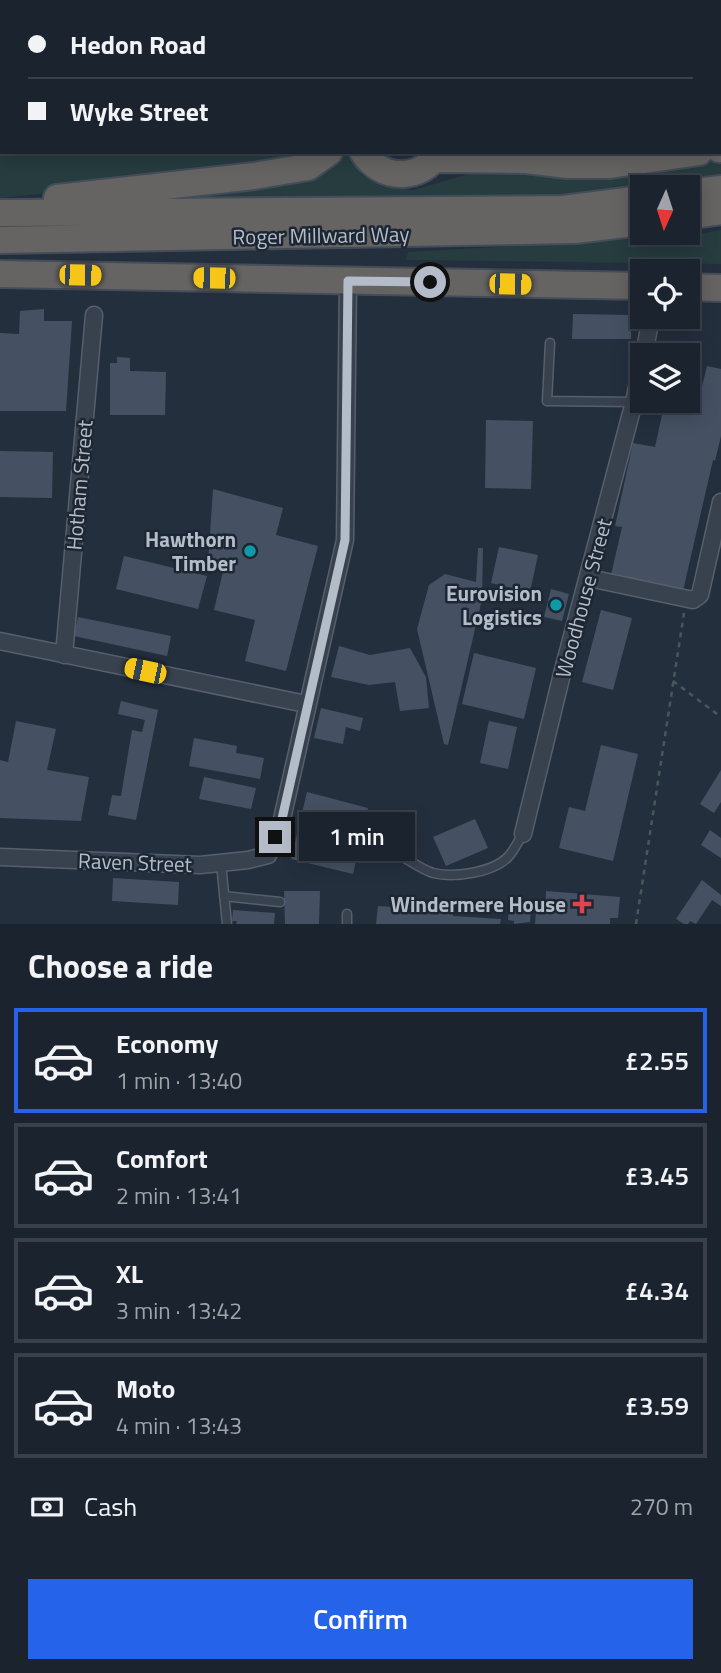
<!DOCTYPE html>
<html lang="en">
<head>
<meta charset="utf-8">
<style>
	:root { --surface:#1b232e; --page:#282f3a; --text:#f1f3f6; --muted:#a0a4aa; --line:#39404a; --accent:#2563eb }
	body { margin:0; font-family:"Titillium Web",sans-serif; background:var(--page); color:var(--text); height:100vh; display:flex; flex-direction:column; font-size:26px; white-space:nowrap }
	* { box-sizing:border-box; margin:0 }
	p { font-size:23px; color:var(--muted) }
	.icon { flex:none; width:38px; height:38px; fill:none; stroke:currentColor; stroke-width:2; stroke-linecap:round; stroke-linejoin:round }
	.map { position:relative; height:924px; overflow:hidden }
	.drawer { display:flex; flex-direction:column; background:var(--surface); flex:1 }
	.drawer>* { flex:none }
	.top-card { position:absolute; left:0px; top:0px; width:721px; height:154px; box-shadow:0 4px 18px #0003,0 0 0 2px var(--line); display:grid; align-content:center; height:154px; padding:0 28px; background:var(--surface) }
	.needle { width:46px; rotate:183deg }
	.controls { position:absolute; left:630px; top:175px; display:grid; gap:14px }
	.controls a { display:grid; place-items:center; width:70px; height:70px; border-radius:0px; background:var(--surface); box-shadow:0 4px 18px #0003,0 0 0 2px var(--line); font-size:35px }
	.end { position:absolute; width:32px; height:32px; margin:-16px; border:9px solid #b4bcc9; background:#111; box-shadow:0 0 0 4px #111 }
	.from { border-radius:50% }
	.bubble { position:absolute; height:49px; border-radius:0px; background:var(--surface); box-shadow:0 4px 18px #0003,0 0 0 2px var(--line); font-size:23px; font-weight:600; line-height:49px; text-align:center }
	.car { position:absolute; width:21px; height:42px; margin:-21px -10px; border-radius:9px; box-shadow:0 0 5px 2px #0007; background:linear-gradient(#f5c518 24%,#345 0 40%,#f5c518 0 76%,#345 0 86%,#f5c518 0) }
	.top-card b { display:flex; align-items:center; gap:24px; height:66px; font-size:26px }
	.top-card b+b { border-top:2px solid var(--line) }
	.top-card i { width:18px; height:18px; background:var(--text) }
	ul { padding:0; list-style:none }
	li { display:flex; align-items:center; gap:21px; height:105px; margin:0 14px 10px; padding:0 14px; border:4px solid var(--line); border-radius:0px }
	li div { flex:1 }
	li b { display:block; font-size:26px }
	li em { font-style:normal; font-weight:600 }
	li.on { border-color:var(--accent) }
	li>.icon { width:63px; height:63px; stroke-width:1.5 }
	h2 { padding:0 28px; font-size:32px; line-height:84px }
	.pay { display:flex; align-items:center; gap:18px; height:77px; padding:0 28px; font-size:26px }
	.pay p { margin-inline-start:auto }
	.action { display:flex; gap:14px; margin-top:auto; padding:14px 28px }
	.action a { flex:1; height:80px; border-radius:0px; background:var(--accent); color:#fff; font-size:28px; font-weight:600; line-height:80px; text-align:center }
	.map>svg:first-child { display:block }
	.green { fill:#263c3f }
	.building { fill:#455162 }
	.lines { fill:none; stroke-linecap:round; stroke-linejoin:round }
	.service-casing { stroke:#565f6c; stroke-width:11 }
	.minor-casing { stroke:#565f6c; stroke-width:19 }
	.trunk-casing { stroke:#434c59; stroke-width:30 }
	.path { stroke:#44595c; stroke-width:2.5; stroke-dasharray:5 5; stroke-linecap:butt }
	.service { stroke:#38414e; stroke-width:8 }
	.minor { stroke:#38414e; stroke-width:16 }
	.trunk { stroke:#656462; stroke-width:26 }
	.route { stroke:#b4bcc9; stroke-width:9 }
	.culture-dot { fill:#0f9aa8; stroke:#1d2633; stroke-width:2.5 }
	.health-dot { fill:#e0444e; stroke:#1d2633; stroke-width:2.5 }
	.labels { text-anchor:middle; dominant-baseline:central; stroke-width:5; stroke-linejoin:round; paint-order:stroke }
	.street-label { font-size:21px; fill:#b4bcc9; stroke:#1d2633 }
	.poi-label { font-size:21px; font-weight:bold; fill:#b4bcc9; stroke:#1d2633; text-anchor:end }
</style>
</head>
<body>
<div class="map">
<svg width="721" height="924" viewBox="0 0 721 924">
	<rect width="100%" height="100%" fill="#242f3e"/>
	<path class="green" d="M0 145 2 152 240 155 244 152H317L147 183 0 198Z
		M340 152H346L362 175 383 187 414 190 475 172 507 169 542 175 586 179 721 161V175L558 195 136 203Z
		M721 230V264L406 260 408 252 688 236Z"/>
	<path class="building" d="M44 309V321H72L66 411H0V333L19 334 20 311Z
		M573 314 631 315V339H572Z
		M117 357 130 358V371L166 372 165 415H110V363H117Z
		M707 366 721 369V436L715 461 713 460 683 591 611 575 622 527 615 526 633 443 655 447 663 410 647 406 648 401H688V383L702 386Z
		M486 420 533 421 531 489 485 488Z
		M0 451 53 452 52 498 0 497Z
		M213 489 283 508 276 535 318 546 286 671 245 661 255 620 214 610 224 567 208 563Z
		M499 547 538 555 530 592 491 583Z
		M478 548H483L482 599 448 745 444 744 417 629 429 585 445 574 476 582Z
		M124 556 207 576 198 609 116 589Z
		M551 589 569 594 562 621 544 617Z
		M601 610 632 618 613 690 582 682Z
		M78 617 171 636 167 656 74 636Z
		M339 646 370 655 410 648 426 677 429 708 400 711 395 682 369 685 331 677Z
		M474 653 536 668 524 719 462 704Z
		M121 701 158 710 136 820 108 815 112 795 121 796 132 730 142 732 145 720 118 714Z
		M321 708 363 718 360 731 346 727 343 744 314 738Z
		M16 721 56 729 47 770 89 777 81 821 0 818V760L8 762Z
		M489 721 517 727 508 769 480 763Z
		M194 738 237 746 236 753 264 758 260 779 189 766Z
		M601 745 638 754 613 861 559 848 569 807 585 811Z
		M721 770V802L714 813 700 804Z
		M204 777 256 788 251 809 199 799Z
		M307 792 368 808 353 874 291 859Z
		M475 819 488 848 446 866 433 837Z
		M710 830 721 838V858L701 845Z
		M113 878 179 882 178 905 112 901Z
		M702 880 721 895V906L712 900 696 924 690 921 688 924H684L676 919Z
		M284 891H320L319 924H285Z
		M546 891 620 897 618 918H610V924H535L536 911 545 912Z
		M509 904 531 906 530 922 514 924V921L508 920Z
		M378 906 453 911V916L501 919 500 924H376Z
		M233 910 275 913 274 924H236L237 921H232Z"/>
	<g class="lines">
		<g class="service-casing">
			<path id="service" d="M332 0V2
				M359 0 360 2
				M499 0V2
				M190 2V0
				M0 75 2 76
				M550 343 547 401 634 402
				M403 857C412 862 423 870 433 873 453 878 492 873 508 857 514 851 518 841 523 834
				M221 863 227 924
				M224 896 280 902
				M347 914V924"/>
		</g>
		<g class="minor-casing">
			<path id="minor" d="M644 355 651 317
				M589 578 693 600 700 595 721 502
				M0 641 306 704
				M64 655 94 315
				M523 834 562 674 634 402 642 362
				M0 857 200 865 248 860 268 855 282 819 345 540 348 281"/>
		</g>
		<g class="trunk-casing">
			<path id="trunk" d="M719 149H721
				M363 152C381 181 421 182 439 152
				M434 159 526 160 568 165H610L699 152
				M688 193 721 189
				M57 198 254 176 308 167 329 152
				M0 213 563 209 642 199
				M688 216 721 211
				M0 240 575 230 642 222
				M0 274 642 286
				M688 287 721 288"/>
		</g>
		<path class="path" d="M719 104 721 101
			M0 138H2
			M673 681 721 717
			M636 924 684 613"/>
		<use href="#service" class="service"/>
		<use href="#minor" class="minor"/>
		<use href="#trunk" class="trunk"/>
	</g>
	<g class="lines">
		<path class="route" d="M275 837 282 819 345 540 348 281 430 282"/>
	</g>
	<g class="culture-dot">
		<circle cx="250" cy="551" r="7"/>
		<circle cx="556" cy="605" r="7"/>
	</g>
	<path class="health-dot" d="M578.5 893.5h7v7h7v7h-7v7h-7v-7h-7v-7h7z"/>
	<g class="labels">
		<g class="street-label">
			<text transform="translate(321 235) rotate(-1)">Roger Millward Way</text>
			<text transform="translate(79 485) rotate(-85)">Hotham Street</text>
			<text transform="translate(583 598) rotate(-75)">Woodhouse Street</text>
			<text transform="translate(135 862) rotate(2)">Raven Street</text>
		</g>
		<g class="poi-label">
			<text x="236" y="539">Hawthorn<tspan x="236" dy="24">Timber</tspan></text>
			<text x="542" y="593">Eurovision<tspan x="542" dy="24">Logistics</tspan></text>
			<text x="566" y="904">Windermere House</text>
		</g>
	</g>
</svg>
<div class="controls">
<a><svg class="needle" viewBox="-14 -14 28 28"><path d="M0-13l5 13h-10z" fill="#e53935"/><path d="M0 13l5-13h-10z" fill="#a0a4aa"/></svg></a>
<a><svg class="icon" aria-label="locate" viewBox="0 0 24 24"><circle cx="12" cy="12" r="6"/><path d="M12 2v4M12 18v4M2 12h4M18 12h4"/></svg></a>
<a><svg class="icon" aria-label="layers" viewBox="0 0 24 24"><path d="M12 4l9 5-9 5-9-5zM3 14l9 5 9-5"/></svg></a>
</div>
<i class="end from" style="left:430px;top:282px"></i>
<i class="end" style="left:275px;top:837px"></i>
<div class="bubble" style="left:299px;top:812px;width:116px">1 min</div>
<i class="car" style="left:80px;top:275px;rotate:91deg"></i>
<i class="car" style="left:214px;top:278px;rotate:271deg"></i>
<i class="car" style="left:510px;top:284px;rotate:91deg"></i>
<i class="car" style="left:145px;top:671px;rotate:282deg"></i>
<div class="top-card">
<b><i class="from"></i>Hedon Road</b>
<b><i></i>Wyke Street</b>
</div>
</div>
<section class="drawer">
<h2>Choose a ride</h2>
<ul>
<li class="on"><svg class="icon" aria-label="car" viewBox="0 0 24 24"><path d="M5 17H2v-5l4-1 3-4h7l3 4 3 1v5h-3M9 17h6M6 11h13"/><circle cx="7" cy="17" r="2"/><circle cx="17" cy="17" r="2"/></svg><div><b>Economy</b><p>1 min · 13:40</p></div><em>£2.55</em></li>
<li><svg class="icon" aria-label="car" viewBox="0 0 24 24"><path d="M5 17H2v-5l4-1 3-4h7l3 4 3 1v5h-3M9 17h6M6 11h13"/><circle cx="7" cy="17" r="2"/><circle cx="17" cy="17" r="2"/></svg><div><b>Comfort</b><p>2 min · 13:41</p></div><em>£3.45</em></li>
<li><svg class="icon" aria-label="car" viewBox="0 0 24 24"><path d="M5 17H2v-5l4-1 3-4h7l3 4 3 1v5h-3M9 17h6M6 11h13"/><circle cx="7" cy="17" r="2"/><circle cx="17" cy="17" r="2"/></svg><div><b>XL</b><p>3 min · 13:42</p></div><em>£4.34</em></li>
<li><svg class="icon" aria-label="car" viewBox="0 0 24 24"><path d="M5 17H2v-5l4-1 3-4h7l3 4 3 1v5h-3M9 17h6M6 11h13"/><circle cx="7" cy="17" r="2"/><circle cx="17" cy="17" r="2"/></svg><div><b>Moto</b><p>4 min · 13:43</p></div><em>£3.59</em></li>
</ul>
<div class="pay"><svg class="icon" aria-label="cash" viewBox="0 0 24 24"><path d="M3 7h18v10H3z"/><circle cx="12" cy="12" r="2"/></svg>Cash<p>270 m</p></div>
<div class="action"><a>Confirm</a></div>
</section>
</body>
</html>
